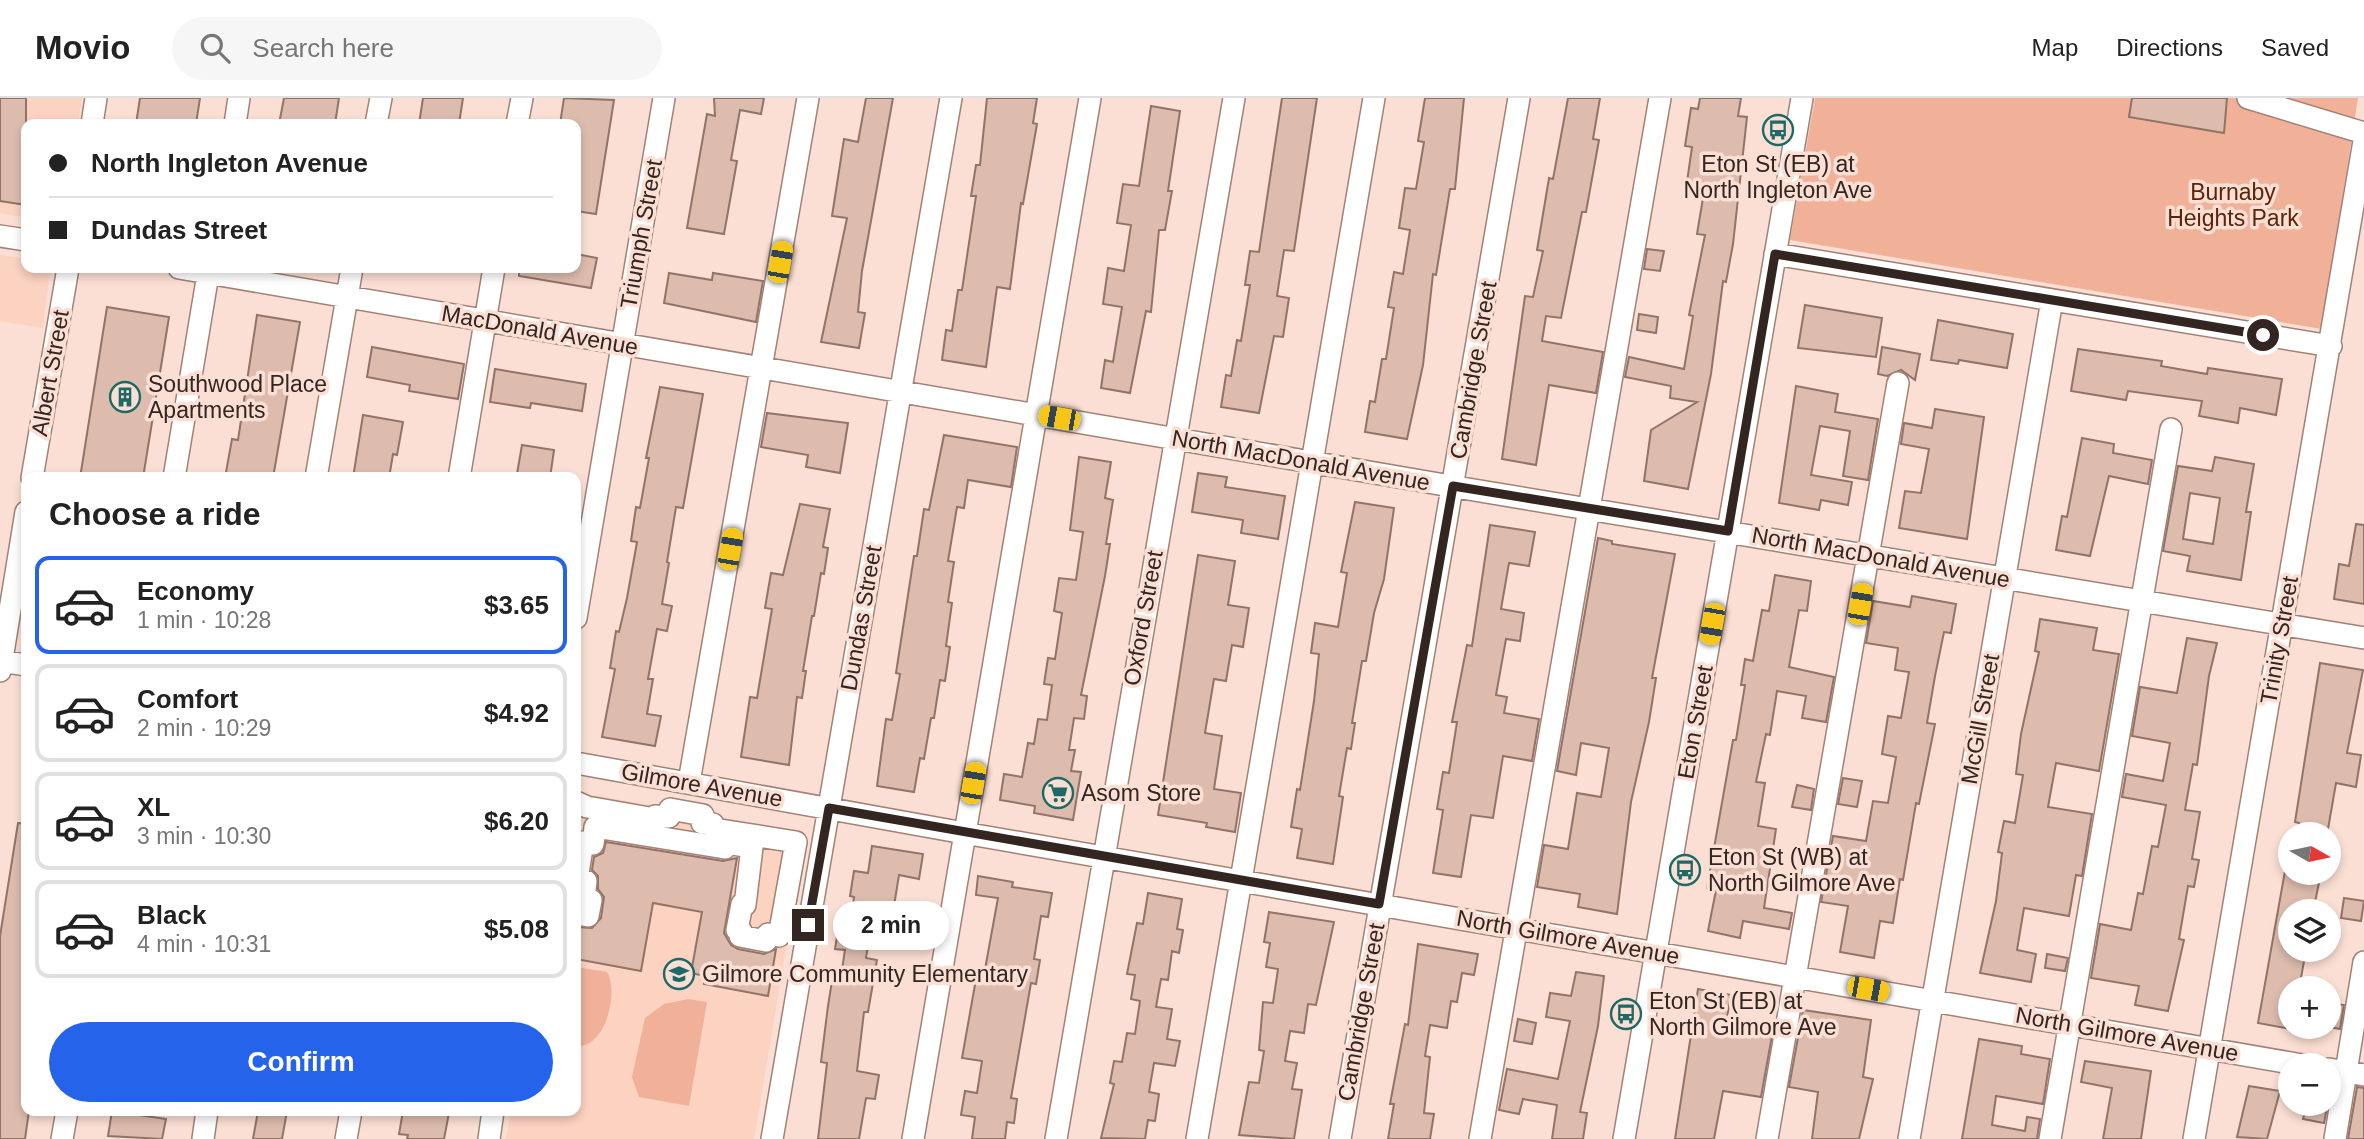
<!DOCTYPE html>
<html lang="en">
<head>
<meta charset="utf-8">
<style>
	:root { --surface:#fff; --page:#f6f6f6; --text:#222; --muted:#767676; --line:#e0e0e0; --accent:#2563eb }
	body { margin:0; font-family:Helvetica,sans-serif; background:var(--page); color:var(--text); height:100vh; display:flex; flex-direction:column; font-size:26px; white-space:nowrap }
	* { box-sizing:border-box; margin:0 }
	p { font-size:23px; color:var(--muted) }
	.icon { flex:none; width:38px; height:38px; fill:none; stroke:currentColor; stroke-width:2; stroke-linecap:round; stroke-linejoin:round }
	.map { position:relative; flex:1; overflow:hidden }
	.side { position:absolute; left:21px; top:374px; width:560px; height:644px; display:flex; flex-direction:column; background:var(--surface); border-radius:14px; box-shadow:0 4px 10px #0003 }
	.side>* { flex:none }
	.guide { position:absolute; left:21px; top:21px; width:560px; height:154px; border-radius:14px; box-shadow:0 4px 10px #0003; display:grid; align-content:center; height:154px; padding:0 28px; background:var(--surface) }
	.needle { width:46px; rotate:99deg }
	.buttons { position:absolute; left:2278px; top:724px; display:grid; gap:14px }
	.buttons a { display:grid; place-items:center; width:63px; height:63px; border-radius:50%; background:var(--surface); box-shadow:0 4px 10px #0003; font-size:35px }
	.end { position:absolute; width:32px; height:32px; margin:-16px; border:9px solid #332621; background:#fff; box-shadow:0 0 0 4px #fff }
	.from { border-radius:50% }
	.bubble { position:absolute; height:49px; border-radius:24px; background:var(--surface); box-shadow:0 4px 10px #0003; font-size:23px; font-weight:600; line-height:49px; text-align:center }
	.car { position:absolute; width:21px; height:42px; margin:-21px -10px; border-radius:9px; box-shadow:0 0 5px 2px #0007; background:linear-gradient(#f5c518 24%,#345 0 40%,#f5c518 0 76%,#345 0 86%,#f5c518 0) }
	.guide b { display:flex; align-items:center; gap:24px; height:66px; font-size:26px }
	.guide b+b { border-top:2px solid var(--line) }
	.guide i { width:18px; height:18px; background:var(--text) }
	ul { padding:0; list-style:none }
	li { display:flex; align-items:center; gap:21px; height:98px; margin:0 14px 10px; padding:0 14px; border:4px solid var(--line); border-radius:14px }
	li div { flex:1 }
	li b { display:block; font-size:26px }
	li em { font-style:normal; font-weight:600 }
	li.on { border-color:var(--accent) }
	li>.icon { width:63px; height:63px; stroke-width:1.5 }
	h2 { padding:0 28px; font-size:32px; line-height:84px }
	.primary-button { display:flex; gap:14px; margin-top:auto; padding:14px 28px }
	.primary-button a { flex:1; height:80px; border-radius:42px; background:var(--accent); color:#fff; font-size:28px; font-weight:600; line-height:80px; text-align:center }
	header { display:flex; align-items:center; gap:42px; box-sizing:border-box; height:98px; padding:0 35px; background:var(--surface); border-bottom:2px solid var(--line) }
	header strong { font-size:33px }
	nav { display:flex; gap:38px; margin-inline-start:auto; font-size:24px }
	.search { width:490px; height:63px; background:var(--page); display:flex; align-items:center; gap:18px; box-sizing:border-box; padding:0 24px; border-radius:38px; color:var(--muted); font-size:26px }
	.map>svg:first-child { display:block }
	.built { fill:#fcd2c1 }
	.green { fill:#f0b198 }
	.building { fill:#ddbcae; stroke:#927367; stroke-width:2; fill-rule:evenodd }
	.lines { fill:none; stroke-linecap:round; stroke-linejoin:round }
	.minor-casing { stroke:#a18275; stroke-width:24 }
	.minor { stroke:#fff; stroke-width:21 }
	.route { stroke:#332621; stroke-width:9 }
	.labels { text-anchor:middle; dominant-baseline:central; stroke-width:7; stroke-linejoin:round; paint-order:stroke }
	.poi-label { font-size:23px; fill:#332621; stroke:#fbdfd4; text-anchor:start }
	.park-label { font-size:23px; fill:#5d2408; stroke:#fbdfd4 }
	.street-label { font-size:23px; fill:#332621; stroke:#fbdfd4 }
</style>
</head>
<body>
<header>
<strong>Movio</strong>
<div class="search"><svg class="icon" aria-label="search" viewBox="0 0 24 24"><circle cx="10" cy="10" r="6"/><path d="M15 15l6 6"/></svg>Search here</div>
<nav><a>Map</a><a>Directions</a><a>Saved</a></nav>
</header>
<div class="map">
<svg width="2364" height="1041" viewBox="0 0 2364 1041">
	<rect width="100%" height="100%" fill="#fbdfd4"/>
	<path class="built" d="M0 0H82L78 26H26V120L0 115Z
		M0 157 26 161V170L50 172 43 230 0 223Z
		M576 694 803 734 805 739 754 1041H506L511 1013H576Z"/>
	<path class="green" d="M1815 0H2358L2322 231 1790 142Z
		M576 869 607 874C619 893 606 951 576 948Z
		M688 901 707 904 689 1008 639 999 632 979 645 920 664 906Z"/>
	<path class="building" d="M0 0H26V107L0 103Z
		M140 0H200L196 26H136Z
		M284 0H339L335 26H279Z
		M423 0H463L459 26H419Z
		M564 0 614 2 596 116 576 113V26H560Z
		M714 0H764L761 16 740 12 731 62 737 63 724 136 687 130 707 16 715 18Z
		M866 0H893L862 173 858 214 865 215 859 250 821 244 847 120 832 118 844 41 858 44Z
		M987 0H1037L1033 25 1037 26 1023 106 1021 105 1010 191 997 189 986 269 942 262 946 232 952 233 958 192H962L976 98H971L976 67H980Z
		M1282 0H1317L1294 153 1284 152 1277 198 1289 200 1283 239 1274 238 1259 315 1221 309 1226 277 1231 278 1237 242 1241 243 1250 187H1245L1250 153 1259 154Z
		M1425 0H1464L1455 91H1450L1436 177 1433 176 1423 267 1407 341 1365 334 1370 303 1375 304 1382 261H1386L1394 210 1388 209 1394 174 1403 176 1410 132 1399 130 1405 90 1416 91 1424 44 1418 43Z
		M1568 0H1600L1593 41 1599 42 1586 114H1582L1561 220 1546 218 1542 243 1603 254 1596 295 1549 287 1536 367 1502 361 1525 198 1533 199 1543 153 1537 152 1549 80 1553 81Z
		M1700 0H1741L1738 18 1747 19 1733 146 1726 184 1723 183 1711 276 1688 391 1644 383 1651 332 1697 304 1670 300 1671 288 1625 279 1629 259 1684 271 1693 218 1689 217 1705 137 1697 136 1704 94 1686 91 1692 49 1685 48 1691 10 1698 11Z
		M2132 0H2227L2224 35 2129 19Z
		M1151 8 1180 13 1168 93H1172L1165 132H1159L1151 214 1146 213 1130 295 1101 290 1105 262 1113 264 1122 209 1103 206 1108 170 1124 173 1131 127 1117 125 1123 86 1139 88Z
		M1647 151 1664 153 1660 173 1644 171Z
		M576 156 597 160 591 190 519 178V170H576Z
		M669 175 712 182 713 175 763 183 756 224 664 205Z
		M1805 207 1882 220 1876 259 1798 250Z
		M107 209 169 219 143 380H80Z
		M1639 216 1658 219 1656 235 1637 232Z
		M257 217 300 224 273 380H225L232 341 238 342Z
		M1938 222 2013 236 2007 270 1959 262 1958 266 1931 262Z
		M372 249 464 266 458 301 409 293 410 287 367 279Z
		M1882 249 1920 256 1915 282 1901 272 1887 278 1878 276Z
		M2078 251 2162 263 2161 268 2207 276 2208 270 2282 281 2276 317 2240 310 2238 325 2199 318 2202 303 2128 293 2126 302 2071 293Z
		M495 271 586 286 582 313 531 305 530 310 490 304Z
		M1796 288 1838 296 1835 314 1878 321 1868 382 1843 378 1850 333 1820 328 1811 377 1852 384 1848 407 1821 402 1819 412 1779 405Z
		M660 289 703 296 683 410 676 409 667 464 669 465 662 506 672 508 667 533 657 531 648 581H653L647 616 661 618 655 648 602 639 615 571 610 570 616 533 619 534 627 500 637 444 631 443 636 409 640 410 649 360H646Z
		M1935 311 1984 319 1967 441 1899 430 1905 393 1921 395 1929 351 1901 346 1904 325 1932 330Z
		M767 315 848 325 840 375 806 369 808 357 761 349Z
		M363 317 403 324 397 357 393 356 389 380H353Z
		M944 337 1017 349 1011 389 968 382 964 410 957 409 948 463 954 464 948 504 952 505 946 548 950 549 945 583 940 582 934 620H931L924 661 920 660 914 694 877 688 886 621 892 622 900 576 896 575 914 458H917L924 411 929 412Z
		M2082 340 2114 346 2113 355 2152 362 2148 386 2109 378 2090 458 2056 452 2062 418 2067 419Z
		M522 347 554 352 550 380 517 376Z
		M1079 359 1111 364 1105 400 1113 402 1106 446H1110L1105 478 1081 597 1087 598 1084 621 1074 620 1069 652H1075L1071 673 1081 674 1073 722 1034 715 1035 708 1000 702 1004 676 1022 679 1028 645 1034 646 1038 621 1047 622 1052 587 1044 586 1048 560 1055 561 1062 515 1054 513 1059 480 1076 482 1083 434 1070 432Z
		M2215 359 2254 366 2246 414H2251L2241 482 2187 473 2190 458 2163 453 2178 368 2212 373ZM2190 395 2220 400 2213 446 2183 441Z
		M1198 375 1227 379 1225 389 1285 398 1278 441 1241 435 1243 422 1192 414Z
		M1355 404 1394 410 1384 481 1374 515 1366 563H1362L1352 625H1355L1351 651 1347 650 1339 698 1343 699 1333 766 1297 760 1302 731 1291 729 1297 691 1300 692 1314 603 1319 556 1311 555 1315 525 1338 529 1347 475 1341 474Z
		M800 406 830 411 823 449 828 450 824 476 821 475 814 518H812L803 573H806L802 600 797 599 789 667 741 659 750 599 757 600 772 511 765 510 771 475 783 477Z
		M2356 426 2364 427V506L2334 501 2339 466 2349 468Z
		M1490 427 1535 434 1529 468 1509 465 1501 511 1524 515 1520 543 1506 541 1496 597 1507 599 1504 615 1539 621 1532 663 1503 658 1493 720 1471 717 1461 779 1433 775 1443 712 1437 711 1443 674 1449 675 1457 624H1452L1467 547 1472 548Z
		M1598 440 1612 443V446L1675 456 1652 580H1656L1649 624 1631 704 1617 816 1578 809 1580 796 1537 789 1544 747 1568 751 1577 695 1601 699 1609 650 1581 645 1576 677 1557 673Z
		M1198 457 1235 463 1228 507 1249 510 1243 549 1232 547 1226 583 1214 581 1205 635 1222 638 1214 691 1241 695 1235 734 1206 729 1207 725 1158 717Z
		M1775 477 1811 483 1807 513 1799 512 1789 569 1834 579 1826 624 1802 620 1806 598 1777 593 1770 637 1766 636 1756 684 1765 685 1758 728 1776 731 1764 810 1792 815 1789 831 1743 823 1740 840 1708 833 1716 792 1707 790 1733 642H1736L1745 587H1741L1745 561 1753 563 1762 512 1769 513Z
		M1912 498 1956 506 1951 535 1944 534 1935 578 1927 625 1935 626 1919 706 1916 705 1903 782 1900 781 1893 825 1880 823 1874 860 1840 854 1848 808 1821 804 1833 738 1866 743 1873 703 1888 705 1896 659 1882 656 1888 618 1901 620 1909 574 1895 572 1898 550 1866 545 1873 503 1910 509Z
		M2040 521 2097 530 2093 552 2119 556 2099 673 2056 665 2048 709 2092 716 2082 778 2076 777 2069 818 2024 810 2017 852 2036 856 2031 884 1980 875 1996 803 2002 755 1998 754 2004 723 2015 725 2023 677 2016 676 2021 636 2039 554 2035 553Z
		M2187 540 2217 545 2209 578 2197 667 2193 666 2185 712 2200 714 2192 761 2199 762 2194 789 2188 788 2179 841 2184 842 2168 913 2135 907 2139 888 2091 880 2100 826 2131 832 2138 795 2143 796 2152 748 2158 749 2166 707 2122 699 2126 676 2163 683 2170 645 2132 638 2140 589 2177 595Z
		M2320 565 2363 572 2347 655 2361 657 2356 689 2336 685 2327 737H2297L2299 725 2295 724Z
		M1843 680 1862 683 1857 709 1838 706Z
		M1797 687 1814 691 1811 712 1792 709Z
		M18 725 26 726V1013H29L25 1041H0V838Z
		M606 744 723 763 737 760 724 835 731 847 738 851 764 856 776 851 768 898 704 886 705 878 691 875 702 814 653 805 641 873 576 861V829L592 830 601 820 604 799 598 791V778L592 772 594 759 603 755Z
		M872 748 923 756 919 781 899 777 894 808 910 811 906 835 871 830 866 860 877 862 868 914H864L857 973 879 977 875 1001 866 1000 859 1041H818L827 965 821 964 828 908 832 883 840 884 845 852 835 851 839 826 850 828 854 799 850 798 854 773 868 775Z
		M2285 773 2320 780 2313 814H2291V852H2306L2299 891H2291V931L2258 925Z
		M978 778 1013 784 1012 789 1052 795 1048 819 1041 818 1034 861 1040 862 1036 886 1031 885 1011 1000 1017 1001 1014 1025 1007 1024 1005 1041H972L975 1019 961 1017 965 993 977 995 982 963 962 960 976 881 983 882 998 800 976 797Z
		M1148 795 1182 801 1177 831 1183 832 1179 855 1172 853 1168 882 1161 881 1156 909 1172 911 1167 941 1180 943 1175 968 1154 965 1149 994 1159 996 1155 1023 1148 1022 1145 1041 1101 1040 1114 986 1110 985 1114 963 1122 964 1127 935 1135 936 1140 903 1131 901 1135 877 1127 876 1137 825 1143 826Z
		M2344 800 2364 803 2361 823 2341 820Z
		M1269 814 1334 824 1316 907 1308 906 1304 935 1290 933 1285 963 1297 965 1292 991 1302 992 1294 1041 1239 1037 1249 984 1259 985 1264 953 1259 952 1263 904 1273 905 1278 871 1266 869 1270 845 1264 844Z
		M1418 846 1478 856 1474 877 1462 875 1457 904 1451 903 1447 930 1430 927 1425 958 1430 959 1424 1015 1434 1016 1430 1041H1388L1394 1006H1390L1405 926 1408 927Z
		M2047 856 2068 860 2065 873 2045 870Z
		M1576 874 1604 878 1598 928 1580 1014 1587 1015 1583 1041H1552L1557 1007 1523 1001 1519 1016 1499 1012 1507 971 1558 981 1570 923 1546 919 1550 895 1571 898Z
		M1698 891 1731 897 1726 925 1773 932 1761 999 1723 993 1714 1041H1675Z
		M2329 905 2344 907 2340 931 2329 929Z
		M1803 912 1871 922 1863 979 1873 981 1859 1041H1812L1818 994 1789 989Z
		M1518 921 1536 925 1532 946 1514 943Z
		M1979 941 2022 948 2021 956 2050 961 2043 1006 1996 998 1992 1027 2025 1033 2027 1019 2040 1021 2037 1041H1962Z
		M2085 963 2151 973 2141 1041H2103L2112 990 2081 984Z
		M2249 988 2280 993 2267 1041 2237 1039Z
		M2357 989 2364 990V1041H2348Z
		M2307 1006 2327 1009 2324 1025 2303 1021Z
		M112 1013 166 1021 162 1041 108 1038Z
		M258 1013H287L282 1041H253Z
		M403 1013 449 1015 444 1041H407L408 1037 399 1036Z"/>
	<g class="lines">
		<g class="minor-casing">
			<path id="minor" d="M2248 0 2364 35
				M92 26 96 0
				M235 26 239 0
				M376 26 381 0
				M517 26 522 0
				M0 138 26 142
				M1775 156 2331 248
				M179 170 1474 392 2364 540
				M32 380 68 170
				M174 380 209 170
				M316 380 352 170
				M459 380 494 170
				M576 520 664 0
				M0 563 26 567
				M0 573 26 414
				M576 665 964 735 2308 968
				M689 684 808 0
				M576 704 587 709 655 721V718L669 719 670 711 703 717 702 725 713 726 714 731 796 744 779 838 768 836 766 843 740 838 741 833 737 832 742 806 745 807 752 749 726 745 725 750 595 729 593 746 583 744 577 781 586 783 584 800 591 802 588 818 576 816
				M2329 971 2364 977
				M62 1041 67 1013
				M203 1041 207 1013
				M346 1041 351 1013
				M489 1041 493 1013
				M772 1041 951 0
				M913 1041 1090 0
				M1056 1041 1234 0
				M1197 1041 1374 0
				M1340 1041 1519 0
				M1480 1041 1660 0
				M1624 1041 1802 0
				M1767 1041 1898 285
				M1909 1041 2052 202
				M2050 1041 2171 331
				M2194 1041 2364 43
				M2335 1041 2364 864"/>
		</g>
		<use href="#minor" class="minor"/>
	</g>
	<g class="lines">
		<path class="route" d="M808 827 829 710 1379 806 1453 388 1728 433 1775 156 2263 237"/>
	</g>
	<defs>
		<g id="bus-ring" transform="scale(1.575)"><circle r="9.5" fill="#fbdfd4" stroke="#1c6966" stroke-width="1.5"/><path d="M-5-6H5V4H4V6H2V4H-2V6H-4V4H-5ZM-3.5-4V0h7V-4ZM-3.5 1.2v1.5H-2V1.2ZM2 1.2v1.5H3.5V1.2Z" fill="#1c6966"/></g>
		<g id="building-ring" transform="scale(1.575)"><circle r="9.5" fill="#fbdfd4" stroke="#1c6966" stroke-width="1.5"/><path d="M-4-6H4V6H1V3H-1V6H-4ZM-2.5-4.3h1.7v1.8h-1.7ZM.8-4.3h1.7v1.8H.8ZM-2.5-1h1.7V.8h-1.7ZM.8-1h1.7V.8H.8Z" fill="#1c6966"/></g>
		<g id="supermarket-ring" transform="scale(1.575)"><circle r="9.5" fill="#fbdfd4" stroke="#1c6966" stroke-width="1.5"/><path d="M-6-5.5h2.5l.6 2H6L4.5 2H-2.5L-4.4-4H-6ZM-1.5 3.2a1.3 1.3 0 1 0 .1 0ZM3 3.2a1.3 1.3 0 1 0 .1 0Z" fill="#1c6966"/></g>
		<g id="school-ring" transform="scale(1.575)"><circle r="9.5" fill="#fbdfd4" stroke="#1c6966" stroke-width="1.5"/><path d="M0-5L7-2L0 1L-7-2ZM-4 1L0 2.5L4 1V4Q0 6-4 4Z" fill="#1c6966"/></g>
	</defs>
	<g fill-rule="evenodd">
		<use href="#bus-ring" x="1778" y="32"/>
		<use href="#building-ring" x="125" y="299"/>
		<use href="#supermarket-ring" x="1058" y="695"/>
		<use href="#bus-ring" x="1685" y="772"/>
		<use href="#school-ring" x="679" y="876"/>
		<use href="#bus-ring" x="1626" y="916"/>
	</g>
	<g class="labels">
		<g class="poi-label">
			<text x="1778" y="66" text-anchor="middle">Eton St (EB) at<tspan x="1778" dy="26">North Ingleton Ave</tspan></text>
			<text x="148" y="286">Southwood Place<tspan x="148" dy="26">Apartments</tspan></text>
			<text x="1081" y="695">Asom Store</text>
			<text x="1708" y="759">Eton St (WB) at<tspan x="1708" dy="26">North Gilmore Ave</tspan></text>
			<text x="702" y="876">Gilmore Community Elementary</text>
			<text x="1649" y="903">Eton St (EB) at<tspan x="1649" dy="26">North Gilmore Ave</tspan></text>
		</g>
		<g class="park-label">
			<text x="2233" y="94">Burnaby<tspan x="2233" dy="26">Heights Park</tspan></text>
		</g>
		<g class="street-label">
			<text transform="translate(641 136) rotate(-80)">Triumph Street</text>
			<text transform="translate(540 232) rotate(10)">MacDonald Avenue</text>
			<text transform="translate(1473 272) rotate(-80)">Cambridge Street</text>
			<text transform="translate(50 275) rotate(-80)">Albert Street</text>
			<text transform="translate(1301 362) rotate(10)">North MacDonald Avenue</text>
			<text transform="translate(1881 459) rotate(10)">North MacDonald Avenue</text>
			<text transform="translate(861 520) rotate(-80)">Dundas Street</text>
			<text transform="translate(1143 520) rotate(-80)">Oxford Street</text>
			<text transform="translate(2279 542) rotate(-80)">Trinity Street</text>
			<text transform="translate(1980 621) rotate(-80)">McGill Street</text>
			<text transform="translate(1695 624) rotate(-80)">Eton Street</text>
			<text transform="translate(702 687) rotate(10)">Gilmore Avenue</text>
			<text transform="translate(1568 839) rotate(10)">North Gilmore Avenue</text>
			<text transform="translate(1361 914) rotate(-80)">Cambridge Street</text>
			<text transform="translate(2127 936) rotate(10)">North Gilmore Avenue</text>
		</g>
	</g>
</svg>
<div class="buttons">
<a><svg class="needle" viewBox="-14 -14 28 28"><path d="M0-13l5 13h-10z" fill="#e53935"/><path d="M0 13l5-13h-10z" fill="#767676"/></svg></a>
<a><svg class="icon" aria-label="layers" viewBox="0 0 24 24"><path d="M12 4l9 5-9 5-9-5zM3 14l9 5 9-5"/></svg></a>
<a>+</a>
<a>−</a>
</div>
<i class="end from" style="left:2263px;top:237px"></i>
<i class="end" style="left:808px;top:827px"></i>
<div class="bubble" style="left:833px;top:803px;width:116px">2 min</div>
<i class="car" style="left:780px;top:164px;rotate:10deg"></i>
<i class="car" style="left:1059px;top:320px;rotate:280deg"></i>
<i class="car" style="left:730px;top:451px;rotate:10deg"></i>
<i class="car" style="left:1860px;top:506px;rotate:10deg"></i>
<i class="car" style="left:1712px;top:526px;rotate:190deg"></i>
<i class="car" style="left:973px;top:685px;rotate:10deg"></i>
<i class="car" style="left:1868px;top:891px;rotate:100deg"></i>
<div class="guide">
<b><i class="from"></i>North Ingleton Avenue</b>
<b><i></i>Dundas Street</b>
</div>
<section class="side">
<h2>Choose a ride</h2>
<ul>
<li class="on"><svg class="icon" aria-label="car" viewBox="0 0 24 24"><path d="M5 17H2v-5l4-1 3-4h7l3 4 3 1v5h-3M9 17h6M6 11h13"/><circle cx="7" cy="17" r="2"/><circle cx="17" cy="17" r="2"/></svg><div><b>Economy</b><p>1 min · 10:28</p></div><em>$3.65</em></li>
<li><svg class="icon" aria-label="car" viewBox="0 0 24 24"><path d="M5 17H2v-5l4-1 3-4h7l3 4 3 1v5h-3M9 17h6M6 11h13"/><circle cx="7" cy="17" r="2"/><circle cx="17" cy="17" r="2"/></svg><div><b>Comfort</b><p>2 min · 10:29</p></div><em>$4.92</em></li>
<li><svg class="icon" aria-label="car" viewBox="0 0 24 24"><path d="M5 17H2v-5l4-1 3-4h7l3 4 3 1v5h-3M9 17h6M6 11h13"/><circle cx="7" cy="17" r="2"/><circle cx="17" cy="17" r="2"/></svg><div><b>XL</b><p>3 min · 10:30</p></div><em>$6.20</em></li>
<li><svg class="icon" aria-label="car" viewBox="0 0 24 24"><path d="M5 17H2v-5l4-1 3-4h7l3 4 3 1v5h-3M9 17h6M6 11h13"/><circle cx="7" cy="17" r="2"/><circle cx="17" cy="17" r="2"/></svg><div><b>Black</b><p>4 min · 10:31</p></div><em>$5.08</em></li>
</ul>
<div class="primary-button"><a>Confirm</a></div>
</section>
</div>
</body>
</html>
